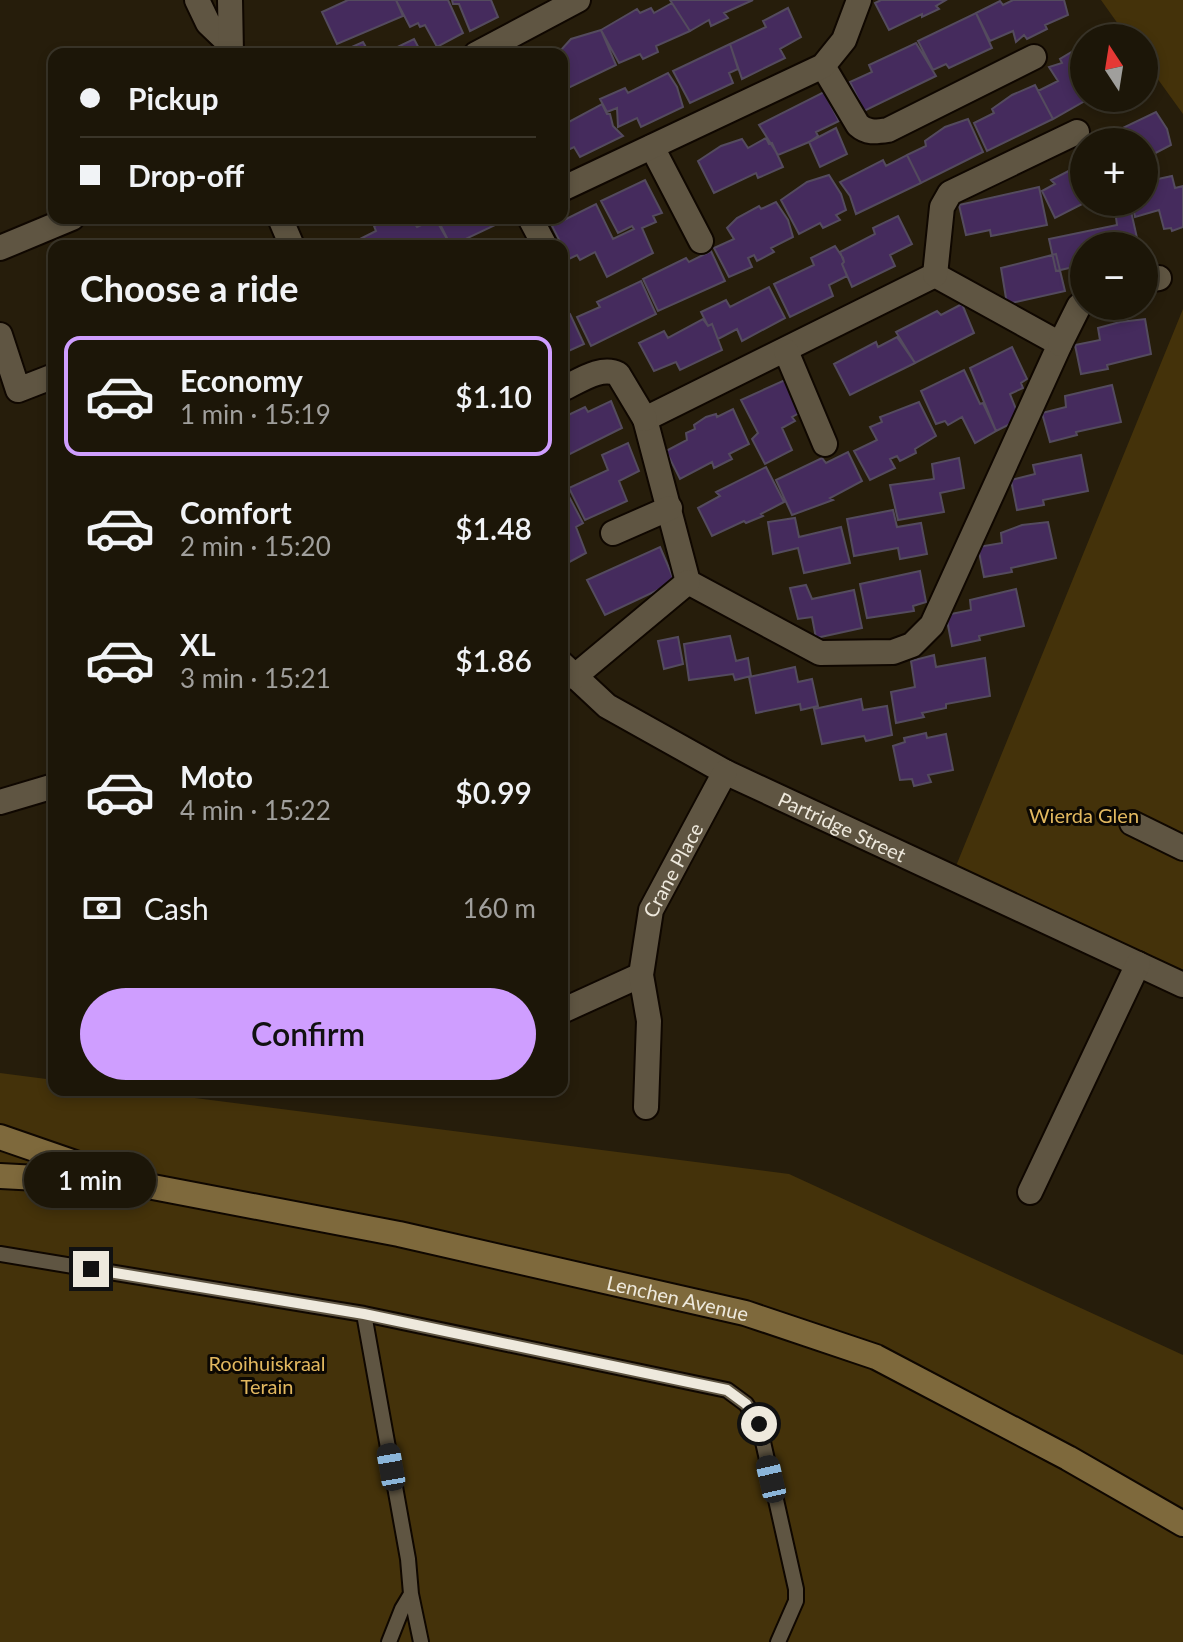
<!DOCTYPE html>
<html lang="en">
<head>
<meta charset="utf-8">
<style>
	:root { --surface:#1c1608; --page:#292316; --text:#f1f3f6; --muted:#a09f9c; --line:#3a3529; --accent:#cf9eff }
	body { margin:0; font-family:Lato,sans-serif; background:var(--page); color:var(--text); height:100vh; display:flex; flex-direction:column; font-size:30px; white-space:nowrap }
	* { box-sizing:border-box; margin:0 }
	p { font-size:26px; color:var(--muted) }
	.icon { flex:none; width:44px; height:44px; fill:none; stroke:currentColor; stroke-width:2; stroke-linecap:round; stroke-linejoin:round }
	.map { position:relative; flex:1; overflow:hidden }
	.sheet { position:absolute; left:48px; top:240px; width:520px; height:856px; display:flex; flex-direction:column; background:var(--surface); border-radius:16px; box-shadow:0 4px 12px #0003,0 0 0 2px var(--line) }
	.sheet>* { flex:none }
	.guide { position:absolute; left:48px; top:48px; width:520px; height:176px; border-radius:16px; box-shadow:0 4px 12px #0003,0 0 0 2px var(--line); display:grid; align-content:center; height:176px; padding:0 32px; background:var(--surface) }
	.needle { width:52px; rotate:348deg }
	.buttons { position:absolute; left:1070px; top:24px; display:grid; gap:16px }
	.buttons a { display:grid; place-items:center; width:88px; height:88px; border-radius:50%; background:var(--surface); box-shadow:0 4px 12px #0003,0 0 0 2px var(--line); font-size:40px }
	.end { position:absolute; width:36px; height:36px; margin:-18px; border:10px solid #eee9dd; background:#111; box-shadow:0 0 0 4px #111 }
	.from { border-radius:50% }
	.bubble { position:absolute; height:56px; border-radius:28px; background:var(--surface); box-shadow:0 4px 12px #0003,0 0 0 2px var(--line); font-size:26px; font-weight:600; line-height:56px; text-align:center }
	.car { position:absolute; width:24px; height:48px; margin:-24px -12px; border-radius:10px; box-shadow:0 0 6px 2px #0007; background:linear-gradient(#222 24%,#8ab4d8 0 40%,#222 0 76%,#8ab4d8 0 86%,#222 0) }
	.guide b { display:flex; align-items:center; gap:28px; height:76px; font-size:30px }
	.guide b+b { border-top:2px solid var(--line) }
	.guide i { width:20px; height:20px; background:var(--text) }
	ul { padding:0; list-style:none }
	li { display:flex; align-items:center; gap:24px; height:120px; margin:0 16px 12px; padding:0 16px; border:4px solid transparent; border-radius:16px }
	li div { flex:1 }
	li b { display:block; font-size:30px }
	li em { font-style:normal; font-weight:600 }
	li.selected { border-color:var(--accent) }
	li>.icon { width:72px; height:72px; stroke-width:1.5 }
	h2 { padding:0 32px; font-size:36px; line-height:96px }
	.pay { display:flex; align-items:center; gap:20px; height:88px; padding:0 32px; font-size:30px }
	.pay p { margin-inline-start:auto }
	.action { display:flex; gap:16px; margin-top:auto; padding:16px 32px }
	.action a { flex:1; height:92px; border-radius:48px; background:var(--accent); color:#111; font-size:32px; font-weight:600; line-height:92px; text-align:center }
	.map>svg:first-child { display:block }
	.green { fill:#44320a }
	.building { fill:#452b5d; stroke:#544b5e; stroke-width:2 }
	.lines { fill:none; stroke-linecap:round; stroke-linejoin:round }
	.service-casing { stroke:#0f0700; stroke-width:18 }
	.minor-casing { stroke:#0f0700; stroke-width:28 }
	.secondary-casing { stroke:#0f0700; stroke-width:28 }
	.service { stroke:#5f5542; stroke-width:14 }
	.minor { stroke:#5f5542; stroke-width:24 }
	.secondary { stroke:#7e693c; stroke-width:24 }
	.route { stroke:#eee9dd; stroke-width:10 }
	.labels { text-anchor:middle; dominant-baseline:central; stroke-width:6; stroke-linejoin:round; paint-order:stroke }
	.park-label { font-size:20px; fill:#e2b85f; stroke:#0c0803 }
	.street-label { font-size:20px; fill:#eee9dd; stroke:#0c0803 }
</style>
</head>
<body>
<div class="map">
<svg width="1183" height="1642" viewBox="0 0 1183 1642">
	<rect width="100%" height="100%" fill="#261d0b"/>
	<path class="green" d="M1101 0H1183V114L1144 60V38H1128Z
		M1183 309V971L956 866Z
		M0 1073 54 1080V1090H132L789 1174 1183 1355V1642H0Z"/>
	<path class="building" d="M348 0H396L403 16 337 44 322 12Z
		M396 0H448L463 33 437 47 425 25 420 27 418 23 410 27Z
		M452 0H491L498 17 470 31 459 4H453Z
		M670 0H753L724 13 728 18 711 26 709 20 690 31Z
		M881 0H946L936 6 939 9 922 17V14L889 30 875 3Z
		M1013 0H1064L1068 15 1045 25 1047 29 1027 39 1024 35 1016 42 1013 31 990 41 976 13 1000 1 1003 5Z
		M672 3 690 31 656 46 658 52 643 59 640 54 619 63 601 30 637 9 640 13 651 8 654 13Z
		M788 8 801 37 780 49 785 58 742 79 730 44 766 27 763 21Z
		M976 13 992 48 949 68 946 64 933 70 918 41Z
		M601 30 616 65 562 91V54H552L561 50 571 39Z
		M414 39 422 54H383Z
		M363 42 370 54H336Z
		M916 43 936 76 864 111 850 82 872 72 869 65Z
		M730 44 738 69 729 73 733 83 690 103 673 71Z
		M1080 47 1084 50V98H1090L1053 119 1038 91 1058 81 1049 67 1062 63 1060 59Z
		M668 73 677 87 683 107 641 127 637 118 618 127 617 108 607 112 600 99 625 88 628 93Z
		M1035 85 1053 119 987 151 974 123 994 113 992 109 1012 95Z
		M824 92 839 121 816 132 818 136 809 142 778 155 759 125Z
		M602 104 607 114H610L613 126 623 136 580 157 574 147 562 153V118L567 123Z
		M1156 112 1167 129 1171 145 1144 159V142H1109L1108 135Z
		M968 119 983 152 921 183 907 155 926 146 925 141 945 127Z
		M836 128 847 154 820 167 809 142Z
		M766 138 769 144 772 143 783 167 758 178 756 173 714 193 698 161 721 146 742 139 748 148Z
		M907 155 921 183 856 214 850 196 840 182 883 160 886 166Z
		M1084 163V202H1086L1055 218 1042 191 1055 184 1051 180Z
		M829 175 841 194 846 210 836 215 840 220 823 228 820 223 799 234 781 200 807 182Z
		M1172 176 1175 188 1183 186V227L1172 231 1171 228 1164 229 1159 210 1135 217 1132 202H1144V182Z
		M645 180 662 213 653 216 656 222 642 228 653 253 607 277 595 252 580 260 577 255 569 259 552 226 596 204 613 239 634 229 632 226 618 233 601 201Z
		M1039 187 1047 225 991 236 990 230 966 235 959 205Z
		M776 202 788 220 793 237 771 248 774 252 757 261 754 255 748 258 752 267 729 277 714 248 734 239 727 228 737 218 759 206 761 209Z
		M1130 207 1137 238 1124 240 1125 246H1084V270L1080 271 1078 266 1056 271 1049 239 1117 225 1115 210Z
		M898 216 912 244 890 255 895 266 852 287 842 264 844 262 840 252 875 234 873 228Z
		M393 218H411L417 227 437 218 451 246H364L360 239 376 231 374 226Z
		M435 218H510L451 246Z
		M835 246 843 258 844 262 842 264 847 276 829 285 833 296 790 317 774 284 814 265 811 258Z
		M711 251 725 281 658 311 643 279 686 258 689 262Z
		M1056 254 1065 291 1007 304 1001 268Z
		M641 281 656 314 591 346 577 317 600 307 597 302Z
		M769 287 785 318 742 341 737 329 718 339 712 324 708 326 701 312 726 300 730 307Z
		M962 304 974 333 915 363 896 332 937 311 941 315Z
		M570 314 584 344 562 354V318Z
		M703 319 708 326 712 324 722 350 680 370 676 362 654 371 639 343 664 331 668 338Z
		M1145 319 1151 354 1107 365 1108 369 1081 374 1075 345 1100 340 1098 328 1120 322Z
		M897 337 915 363 850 395 834 364 876 342 878 347Z
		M1012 347 1027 379 1021 383 1023 388 1010 394 1020 419 996 431 970 368Z
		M964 370 980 404 983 403 996 431 975 443 962 417 948 425 945 421 936 424 921 391Z
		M785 380 801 412 792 417 795 421 782 428 792 450 765 464 752 439 758 433 741 400Z
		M1112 385 1121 422 1076 432 1077 435 1050 442 1042 413 1066 407 1065 396Z
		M611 401 622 428 562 458V418L585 407 588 412Z
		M919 402 936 436 915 449 916 453 900 461 897 456 890 459 895 468 870 480 854 451 877 440 870 427 882 422 880 417Z
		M733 409 749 444 729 454 732 459 714 468 712 462 680 479 666 451 687 440 686 433 695 429 694 425 706 417 716 414 717 417Z
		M628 443 639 471 619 481 627 501 585 520 569 488 608 470 602 455Z
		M848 452 862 481 830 498 833 500 792 515 776 480 822 458 826 463Z
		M1081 455 1088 491 1043 500 1044 505 1017 510 1011 480 1035 474 1033 465Z
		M959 458 964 488 940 493 944 512 898 520 890 485 934 479 932 464Z
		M766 467 784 502 761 514 763 516 746 523 744 521 712 536 698 508 720 496 716 492Z
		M565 489 583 523 576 527 586 553 562 566V491Z
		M893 510 897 527 921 523 927 554 900 559 898 548 854 556 847 519Z
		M795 518 799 537 841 527 850 563 804 573 798 548 773 554 768 522Z
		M1048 522 1056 558 1011 568 1012 572 984 577 978 547 1002 543 1001 533 1022 525Z
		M660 547 675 582 605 615 587 580Z
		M920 571 926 602 913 606 914 611 867 618 860 584Z
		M806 585 812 599 854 590 862 628 816 638 812 617 798 619 790 588Z
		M1016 589 1024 626 979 636 980 640 952 646 946 615 971 610 970 600Z
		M730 636 736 661 748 658 751 676 735 680 733 674 689 680 684 644Z
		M678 637 683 664 664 669 658 641Z
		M934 655 936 667 985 658 990 696 946 704V708L922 713 924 717 896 723 891 692 915 687 911 661Z
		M795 667 798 682 812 679 818 706 801 710 800 704 756 713 749 677Z
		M861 699 863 710 887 706 892 735 866 741 864 736 822 744 814 709Z
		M926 733 927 738 946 734 953 770 928 775 931 782 914 786 912 779 900 780 893 746 905 742 904 738Z"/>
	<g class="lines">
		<g class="service-casing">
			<path id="service" d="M0 1254 364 1314 727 1390 746 1404 759 1424 796 1589V1601L778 1642
				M364 1314 408 1559 411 1594 402 1609 389 1642
				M411 1594 421 1642"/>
		</g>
		<g class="minor-casing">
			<g id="minor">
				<path d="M197 0 208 23 230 44"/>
				<path d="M230 0 231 53"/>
				<path d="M476 54 578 0"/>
				<path d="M823 66 858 125C867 133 875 132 888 130L1034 57"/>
				<path d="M652 147 701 241"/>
				<path d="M562 189 823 66 844 40 859 0"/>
				<path d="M280 218 292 246"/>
				<path d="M530 218 545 246"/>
				<path d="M0 248 72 218"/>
				<path d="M935 275 1060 344 932 625 912 645 893 652 820 653 688 582 645 419Z"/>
				<path d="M935 275 942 207 950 193 1077 132"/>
				<path d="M1144 280 1159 278"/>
				<path d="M0 335 18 390 54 376"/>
				<path d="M1060 344 1079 306 1084 302"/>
				<path d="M786 351 825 444"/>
				<path d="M562 389C578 382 601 365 618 374L645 419"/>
				<path d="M613 533 670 508"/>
				<path id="s1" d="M562 664 607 706 725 772 1183 985"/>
				<path d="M574 677 688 582"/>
				<path d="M0 802 54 786"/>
				<path d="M1132 823 1183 848"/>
				<path d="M562 1011 641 975"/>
				<path id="s2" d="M646 1107 649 1021 641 975 651 910 725 772"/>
				<path d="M1030 1192 1138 964"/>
			</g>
		</g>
		<g class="secondary-casing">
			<g id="secondary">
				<path d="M0 1137 104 1173"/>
				<path id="s3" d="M0 1176 132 1183 399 1234 745 1313 876 1357 1068 1458 1183 1524"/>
			</g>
		</g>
		<use href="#service" class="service"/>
		<use href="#minor" class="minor"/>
		<use href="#secondary" class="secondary"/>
	</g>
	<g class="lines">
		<path class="route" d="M91 1269 364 1314 727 1390 746 1404 759 1424"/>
	</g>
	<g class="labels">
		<g class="park-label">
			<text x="1084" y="815">Wierda Glen</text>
			<text x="267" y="1363">Rooihuiskraal<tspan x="267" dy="23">Terain</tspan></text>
		</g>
		<g class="street-label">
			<text stroke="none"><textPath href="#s1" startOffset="326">Partridge Street</textPath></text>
			<text stroke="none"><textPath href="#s2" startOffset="244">Crane Place</textPath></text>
			<text stroke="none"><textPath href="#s3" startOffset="690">Lenchen Avenue</textPath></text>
		</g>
	</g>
</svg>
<div class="buttons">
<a><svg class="needle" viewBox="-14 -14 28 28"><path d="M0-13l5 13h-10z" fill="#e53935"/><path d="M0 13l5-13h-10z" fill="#a09f9c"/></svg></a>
<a>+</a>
<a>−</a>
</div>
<i class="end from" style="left:759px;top:1424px"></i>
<i class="end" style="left:91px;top:1269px"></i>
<div class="bubble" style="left:24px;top:1152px;width:132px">1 min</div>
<i class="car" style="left:391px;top:1467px;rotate:350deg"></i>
<i class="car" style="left:771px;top:1479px;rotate:347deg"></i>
<div class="guide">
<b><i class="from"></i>Pickup</b>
<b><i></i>Drop-off</b>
</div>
<section class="sheet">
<h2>Choose a ride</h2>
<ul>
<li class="selected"><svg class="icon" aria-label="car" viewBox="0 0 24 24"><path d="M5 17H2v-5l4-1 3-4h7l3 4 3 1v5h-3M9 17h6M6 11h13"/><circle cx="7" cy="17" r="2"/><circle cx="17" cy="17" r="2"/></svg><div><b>Economy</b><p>1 min · 15:19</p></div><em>$1.10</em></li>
<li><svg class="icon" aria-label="car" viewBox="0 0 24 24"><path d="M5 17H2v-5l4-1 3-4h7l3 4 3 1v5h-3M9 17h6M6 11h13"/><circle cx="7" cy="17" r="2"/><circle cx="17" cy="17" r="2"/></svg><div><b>Comfort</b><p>2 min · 15:20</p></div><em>$1.48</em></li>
<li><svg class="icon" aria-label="car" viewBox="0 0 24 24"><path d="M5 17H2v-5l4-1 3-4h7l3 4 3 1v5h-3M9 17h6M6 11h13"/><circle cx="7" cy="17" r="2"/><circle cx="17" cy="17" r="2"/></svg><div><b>XL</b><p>3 min · 15:21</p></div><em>$1.86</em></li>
<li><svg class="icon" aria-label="car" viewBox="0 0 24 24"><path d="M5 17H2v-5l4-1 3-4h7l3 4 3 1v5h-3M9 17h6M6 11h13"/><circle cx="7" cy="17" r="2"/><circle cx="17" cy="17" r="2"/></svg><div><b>Moto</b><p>4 min · 15:22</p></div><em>$0.99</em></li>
</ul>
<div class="pay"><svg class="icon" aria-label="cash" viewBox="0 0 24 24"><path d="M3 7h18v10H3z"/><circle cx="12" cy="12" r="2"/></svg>Cash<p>160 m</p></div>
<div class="action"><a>Confirm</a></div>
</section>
</div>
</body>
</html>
